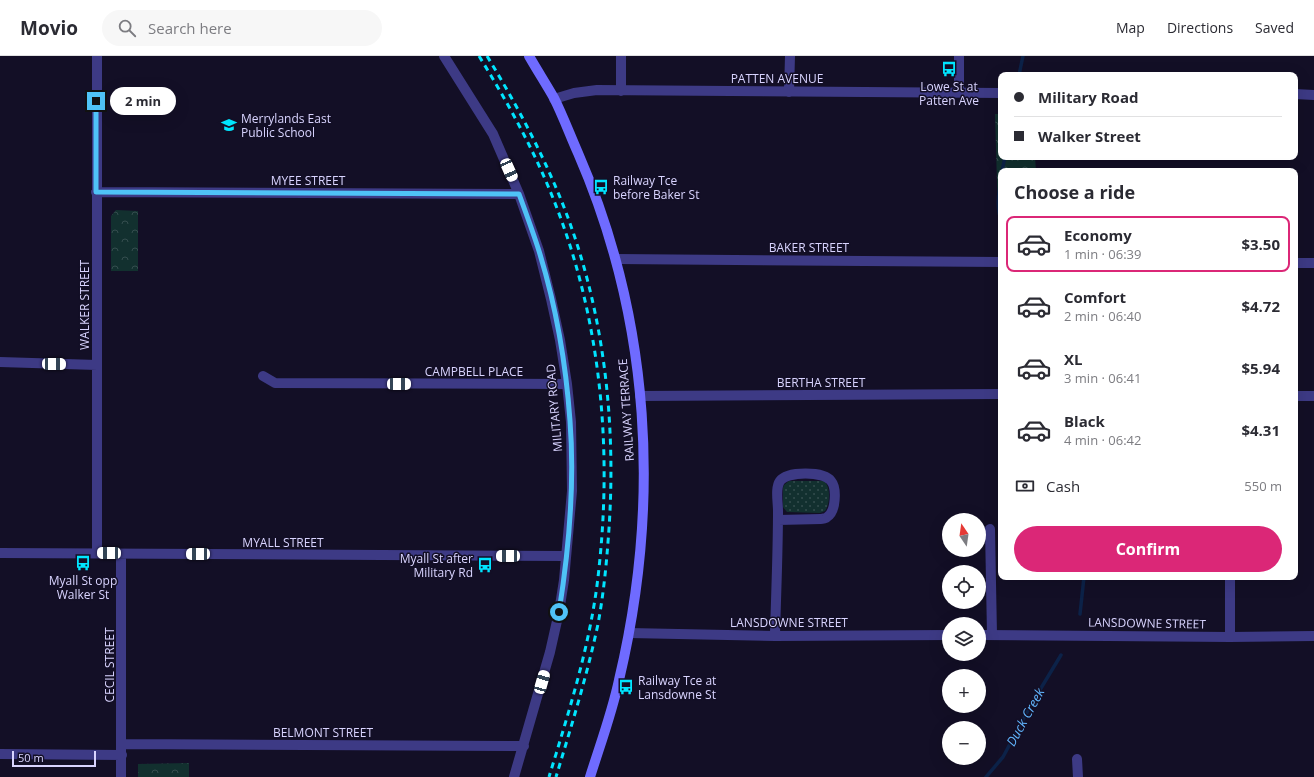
<!DOCTYPE html>
<html lang="en">
<head>
<meta charset="utf-8">
<style>
	:root { --surface:#fff; --page:#f7f7f7; --text:#2b2b33; --muted:#7c7c81; --line:#e1e1e2; --accent:#db2777 }
	body { margin:0; font-family:"Open Sans",sans-serif; background:var(--page); color:var(--text); height:100vh; display:flex; flex-direction:column; font-size:15px; white-space:nowrap }
	* { box-sizing:border-box; margin:0 }
	p { font-size:13px; color:var(--muted) }
	.icon { flex:none; width:22px; height:22px; fill:none; stroke:currentColor; stroke-width:2; stroke-linecap:round; stroke-linejoin:round }
	.map { position:relative; flex:1; overflow:hidden }
	.side { position:absolute; left:998px; top:112px; width:300px; height:412px; display:flex; flex-direction:column; background:var(--surface); border-radius:8px; box-shadow:0 4px 16px #0002 }
	.side>* { flex:none }
	.banner { position:absolute; left:998px; top:16px; width:300px; height:88px; border-radius:8px; box-shadow:0 4px 16px #0002; display:grid; align-content:center; height:88px; padding:0 16px; background:var(--surface) }
	.needle { width:26px; rotate:347deg }
	.controls { position:absolute; left:942px; top:457px; display:grid; gap:8px }
	.controls a { display:grid; place-items:center; width:44px; height:44px; border-radius:50%; background:var(--surface); box-shadow:0 4px 16px #0002; font-size:20px }
	.scale { position:absolute; left:12px; bottom:10px; width:84px; box-sizing:border-box; padding-left:4px; border:2px solid #d9d4ff; border-top:0; font-size:11px; line-height:14px; white-space:nowrap; color:#d9d4ff; -webkit-text-stroke:3px #130f26; paint-order:stroke }
	.end { position:absolute; width:18px; height:18px; margin:-9px; border:5px solid #4fc3f7; background:#111; box-shadow:0 0 0 2px #111 }
	.from { border-radius:50% }
	.bubble { position:absolute; height:28px; border-radius:14px; background:var(--surface); box-shadow:0 4px 16px #0002; font-size:13px; font-weight:700; line-height:28px; text-align:center }
	.car { position:absolute; width:12px; height:24px; margin:-12px -6px; border-radius:5px; box-shadow:0 0 3px 1px #0007; background:linear-gradient(#fff 24%,#345 0 40%,#fff 0 76%,#345 0 86%,#fff 0) }
	.banner b { display:flex; align-items:center; gap:14px; height:38px; font-size:15px }
	.banner b+b { border-top:1px solid var(--line) }
	.banner i { width:10px; height:10px; background:var(--text) }
	ul { padding:0; list-style:none }
	li { display:flex; align-items:center; gap:12px; height:56px; margin:0 8px 6px; padding:0 8px; border:2px solid transparent; border-radius:8px }
	li div { flex:1 }
	li b { display:block; font-size:15px }
	li em { font-style:normal; font-weight:700 }
	li.on { border-color:var(--accent) }
	li>.icon { width:36px; height:36px; stroke-width:1.5 }
	h2 { padding:0 16px; font-size:18px; line-height:48px }
	.pay { display:flex; align-items:center; gap:10px; height:44px; padding:0 16px; font-size:15px }
	.pay p { margin-inline-start:auto }
	.primary-button { display:flex; gap:8px; margin-top:auto; padding:8px 16px }
	.primary-button a { flex:1; height:46px; border-radius:24px; background:var(--accent); color:#fff; font-size:16px; font-weight:700; line-height:46px; text-align:center }
	header { display:flex; align-items:center; gap:24px; box-sizing:border-box; height:56px; padding:0 20px; background:var(--surface); border-bottom:1px solid var(--line) }
	header strong { font-size:19px }
	nav { display:flex; gap:22px; margin-inline-start:auto; font-size:14px }
	.search { width:280px; height:36px; background:var(--page); display:flex; align-items:center; gap:10px; box-sizing:border-box; padding:0 14px; border-radius:22px; color:var(--muted); font-size:15px }
	.map>svg:first-child { display:block }
	.grass { fill:url(#grass-dots) }
	.forest { fill:url(#forest-crowns) }
	.lines { fill:none; stroke-linecap:round; stroke-linejoin:round }
	.stream { stroke:#0c2248; stroke-width:3.5 }
	.minor { stroke:#3d3a85; stroke-width:10 }
	.secondary { stroke:#6f6bff; stroke-width:10 }
	.rail { stroke:#00e5ff; stroke-width:3; stroke-dasharray:6 5; stroke-linecap:butt }
	.route { stroke:#4fc3f7; stroke-width:5 }
	.labels { text-anchor:middle; dominant-baseline:central; stroke-width:3; stroke-linejoin:round; paint-order:stroke }
	.street-label { font-size:12px; fill:#d9d4ff; stroke:#130f26 }
	.poi-label { font-size:12px; fill:#d9d4ff; stroke:#130f26; text-anchor:start }
	.water-label { font-size:13px; font-style:italic; fill:#62b6ff; stroke:#130f26 }
</style>
</head>
<body>
<header>
<strong>Movio</strong>
<div class="search"><svg class="icon" aria-label="search" viewBox="0 0 24 24"><circle cx="10" cy="10" r="6"/><path d="M15 15l6 6"/></svg>Search here</div>
<nav><a>Map</a><a>Directions</a><a>Saved</a></nav>
</header>
<div class="map">
<svg width="1314" height="721" viewBox="0 0 1314 721">
	<defs>
		<pattern id="grass-dots" width="8" height="8" patternUnits="userSpaceOnUse"><rect width="8" height="8" fill="#12302f"/><path d="M2 2h.1M6 6h.1" fill="none" stroke="#344d4e" stroke-width="1.8" stroke-linecap="round"/></pattern>
		<pattern id="forest-crowns" width="20" height="18" patternUnits="userSpaceOnUse"><rect width="20" height="18" fill="#12302f"/><path d="M2 6a3 3 0 1 1 6 0M12 15a3 3 0 1 1 6 0" fill="none" stroke="#344d4e"/></pattern>
	</defs>
	<rect width="100%" height="100%" fill="#130f26"/>
	<path class="grass" d="M789 425H824C831 431 830 448 825 455L820 457 787 456 783 451V432L784 429Z"/>
	<path class="forest" d="M995 58H1001V101H1035L1036 115H1001V196H999Z
		M116 154 138 155V215H111V160Z
		M189 707V721H138V708Z"/>
	<g class="lines">
		<path class="stream" d="M1019 19 1023 0
			M1002 115 1005 101
			M1001 123C999 135 996 152 1001 163
			M1080 558 1084 521
			M986 721 1003 701 1032 647 1061 599"/>
		<path class="minor" d="M97 0V497
			M444 0 493 78 519 138 539 195 551 243 560 284 567 328 571 366 572 435 564 524 559 556 550 596 514 721
			M621 35V0
			M789 36 790 0
			M959 36V0
			M1295 38 1314 39
			M554 43 574 37 597 34 1001 37
			M96 136 519 138
			M616 203 1001 206
			M1295 207H1314
			M0 306 97 309
			M263 320 275 327 567 328
			M640 340 1001 338
			M1295 340H1314
			M990 473 992 579
			M0 497 566 500
			M121 498V721
			M1230 521V581
			M629 577 775 580 949 579
			M979 579 1230 581 1314 580
			M775 580C776 538 778 496 778 455 778 446 775 432 780 425 787 415 824 415 831 425 837 432 836 456 827 461 827 462 822 463 821 463L778 464
			M122 688 524 690
			M0 698 122 699
			M1077 703 1078 721"/>
		<path class="secondary" d="M529 0C537 14 546 28 554 42 563 60 570 79 578 97 651 265 661 447 619 624 612 657 600 689 590 721"/>
		<path class="rail" d="M479 0C505 42 529 85 548 130 599 250 613 383 599 512 592 583 570 652 549 721
			M487 0C512 41 535 83 554 127 603 239 618 364 608 486 606 513 603 541 598 568 587 620 571 671 556 721"/>
	</g>
	<g class="lines">
		<path class="route" d="M96 45V136L519 138C526 157 533 176 539 195 556 250 566 308 570 365 575 429 569 493 559 556"/>
	</g>
	<defs>
		<g id="bus-bare" transform="scale(1.2)"><path d="M-5-6H5V4H4V6H2V4H-2V6H-4V4H-5ZM-3.5-4V0h7V-4ZM-3.5 1.2v1.5H-2V1.2ZM2 1.2v1.5H3.5V1.2Z" fill="#00e5ff" stroke="#130f26" stroke-width="2.5" paint-order="stroke"/></g>
		<g id="school-bare" transform="scale(1.2)"><path d="M0-5L7-2L0 1L-7-2ZM-4 1L0 2.5L4 1V4Q0 6-4 4Z" fill="#00e5ff" stroke="#130f26" stroke-width="2.5" paint-order="stroke"/></g>
	</defs>
	<g fill-rule="evenodd">
		<use href="#bus-bare" x="949" y="13"/>
		<use href="#school-bare" x="229" y="69"/>
		<use href="#bus-bare" x="601" y="131"/>
		<use href="#bus-bare" x="83" y="507"/>
		<use href="#bus-bare" x="485" y="509"/>
		<use href="#bus-bare" x="626" y="631"/>
	</g>
	<g class="labels">
		<g class="street-label">
			<text x="777" y="22">PATTEN AVENUE</text>
			<text x="308" y="124">MYEE STREET</text>
			<text x="809" y="191">BAKER STREET</text>
			<text transform="translate(84 249) rotate(-90)">WALKER STREET</text>
			<text x="474" y="315">CAMPBELL PLACE</text>
			<text x="821" y="326">BERTHA STREET</text>
			<text transform="translate(554 352) rotate(-95)">MILITARY ROAD</text>
			<text transform="translate(626 354) rotate(-94)">RAILWAY TERRACE</text>
			<text x="283" y="486">MYALL STREET</text>
			<text x="789" y="566">LANSDOWNE STREET</text>
			<text transform="translate(1147 567) rotate(1)">LANSDOWNE STREET</text>
			<text transform="translate(109 609) rotate(-90)">CECIL STREET</text>
			<text x="323" y="676">BELMONT STREET</text>
		</g>
		<g class="poi-label">
			<text x="949" y="30" text-anchor="middle">Lowe St at<tspan x="949" dy="14">Patten Ave</tspan></text>
			<text x="241" y="62">Merrylands East<tspan x="241" dy="14">Public School</tspan></text>
			<text x="613" y="124">Railway Tce<tspan x="613" dy="14">before Baker St</tspan></text>
			<text x="473" y="502" text-anchor="end">Myall St after<tspan x="473" dy="14">Military Rd</tspan></text>
			<text x="83" y="524" text-anchor="middle">Myall St opp<tspan x="83" dy="14">Walker St</tspan></text>
			<text x="638" y="624">Railway Tce at<tspan x="638" dy="14">Lansdowne St</tspan></text>
		</g>
		<g class="water-label">
			<text transform="translate(1025 661) rotate(-61)">Duck Creek</text>
		</g>
	</g>
</svg>
<div class="controls">
<a><svg class="needle" viewBox="-14 -14 28 28"><path d="M0-13l5 13h-10z" fill="#e53935"/><path d="M0 13l5-13h-10z" fill="#7c7c81"/></svg></a>
<a><svg class="icon" aria-label="locate" viewBox="0 0 24 24"><circle cx="12" cy="12" r="6"/><path d="M12 2v4M12 18v4M2 12h4M18 12h4"/></svg></a>
<a><svg class="icon" aria-label="layers" viewBox="0 0 24 24"><path d="M12 4l9 5-9 5-9-5zM3 14l9 5 9-5"/></svg></a>
<a>+</a>
<a>−</a>
</div>
<div class="scale">50 m</div>
<i class="end from" style="left:559px;top:556px"></i>
<i class="end" style="left:96px;top:45px"></i>
<div class="bubble" style="left:110px;top:31px;width:66px">2 min</div>
<i class="car" style="left:509px;top:114px;rotate:156deg"></i>
<i class="car" style="left:54px;top:308px;rotate:91deg"></i>
<i class="car" style="left:399px;top:328px;rotate:90deg"></i>
<i class="car" style="left:109px;top:497px;rotate:271deg"></i>
<i class="car" style="left:198px;top:498px;rotate:270deg"></i>
<i class="car" style="left:508px;top:500px;rotate:270deg"></i>
<i class="car" style="left:542px;top:626px;rotate:16deg"></i>
<div class="banner">
<b><i class="from"></i>Military Road</b>
<b><i></i>Walker Street</b>
</div>
<section class="side">
<h2>Choose a ride</h2>
<ul>
<li class="on"><svg class="icon" aria-label="car" viewBox="0 0 24 24"><path d="M5 17H2v-5l4-1 3-4h7l3 4 3 1v5h-3M9 17h6M6 11h13"/><circle cx="7" cy="17" r="2"/><circle cx="17" cy="17" r="2"/></svg><div><b>Economy</b><p>1 min · 06:39</p></div><em>$3.50</em></li>
<li><svg class="icon" aria-label="car" viewBox="0 0 24 24"><path d="M5 17H2v-5l4-1 3-4h7l3 4 3 1v5h-3M9 17h6M6 11h13"/><circle cx="7" cy="17" r="2"/><circle cx="17" cy="17" r="2"/></svg><div><b>Comfort</b><p>2 min · 06:40</p></div><em>$4.72</em></li>
<li><svg class="icon" aria-label="car" viewBox="0 0 24 24"><path d="M5 17H2v-5l4-1 3-4h7l3 4 3 1v5h-3M9 17h6M6 11h13"/><circle cx="7" cy="17" r="2"/><circle cx="17" cy="17" r="2"/></svg><div><b>XL</b><p>3 min · 06:41</p></div><em>$5.94</em></li>
<li><svg class="icon" aria-label="car" viewBox="0 0 24 24"><path d="M5 17H2v-5l4-1 3-4h7l3 4 3 1v5h-3M9 17h6M6 11h13"/><circle cx="7" cy="17" r="2"/><circle cx="17" cy="17" r="2"/></svg><div><b>Black</b><p>4 min · 06:42</p></div><em>$4.31</em></li>
</ul>
<div class="pay"><svg class="icon" aria-label="cash" viewBox="0 0 24 24"><path d="M3 7h18v10H3z"/><circle cx="12" cy="12" r="2"/></svg>Cash<p>550 m</p></div>
<div class="primary-button"><a>Confirm</a></div>
</section>
</div>
</body>
</html>
